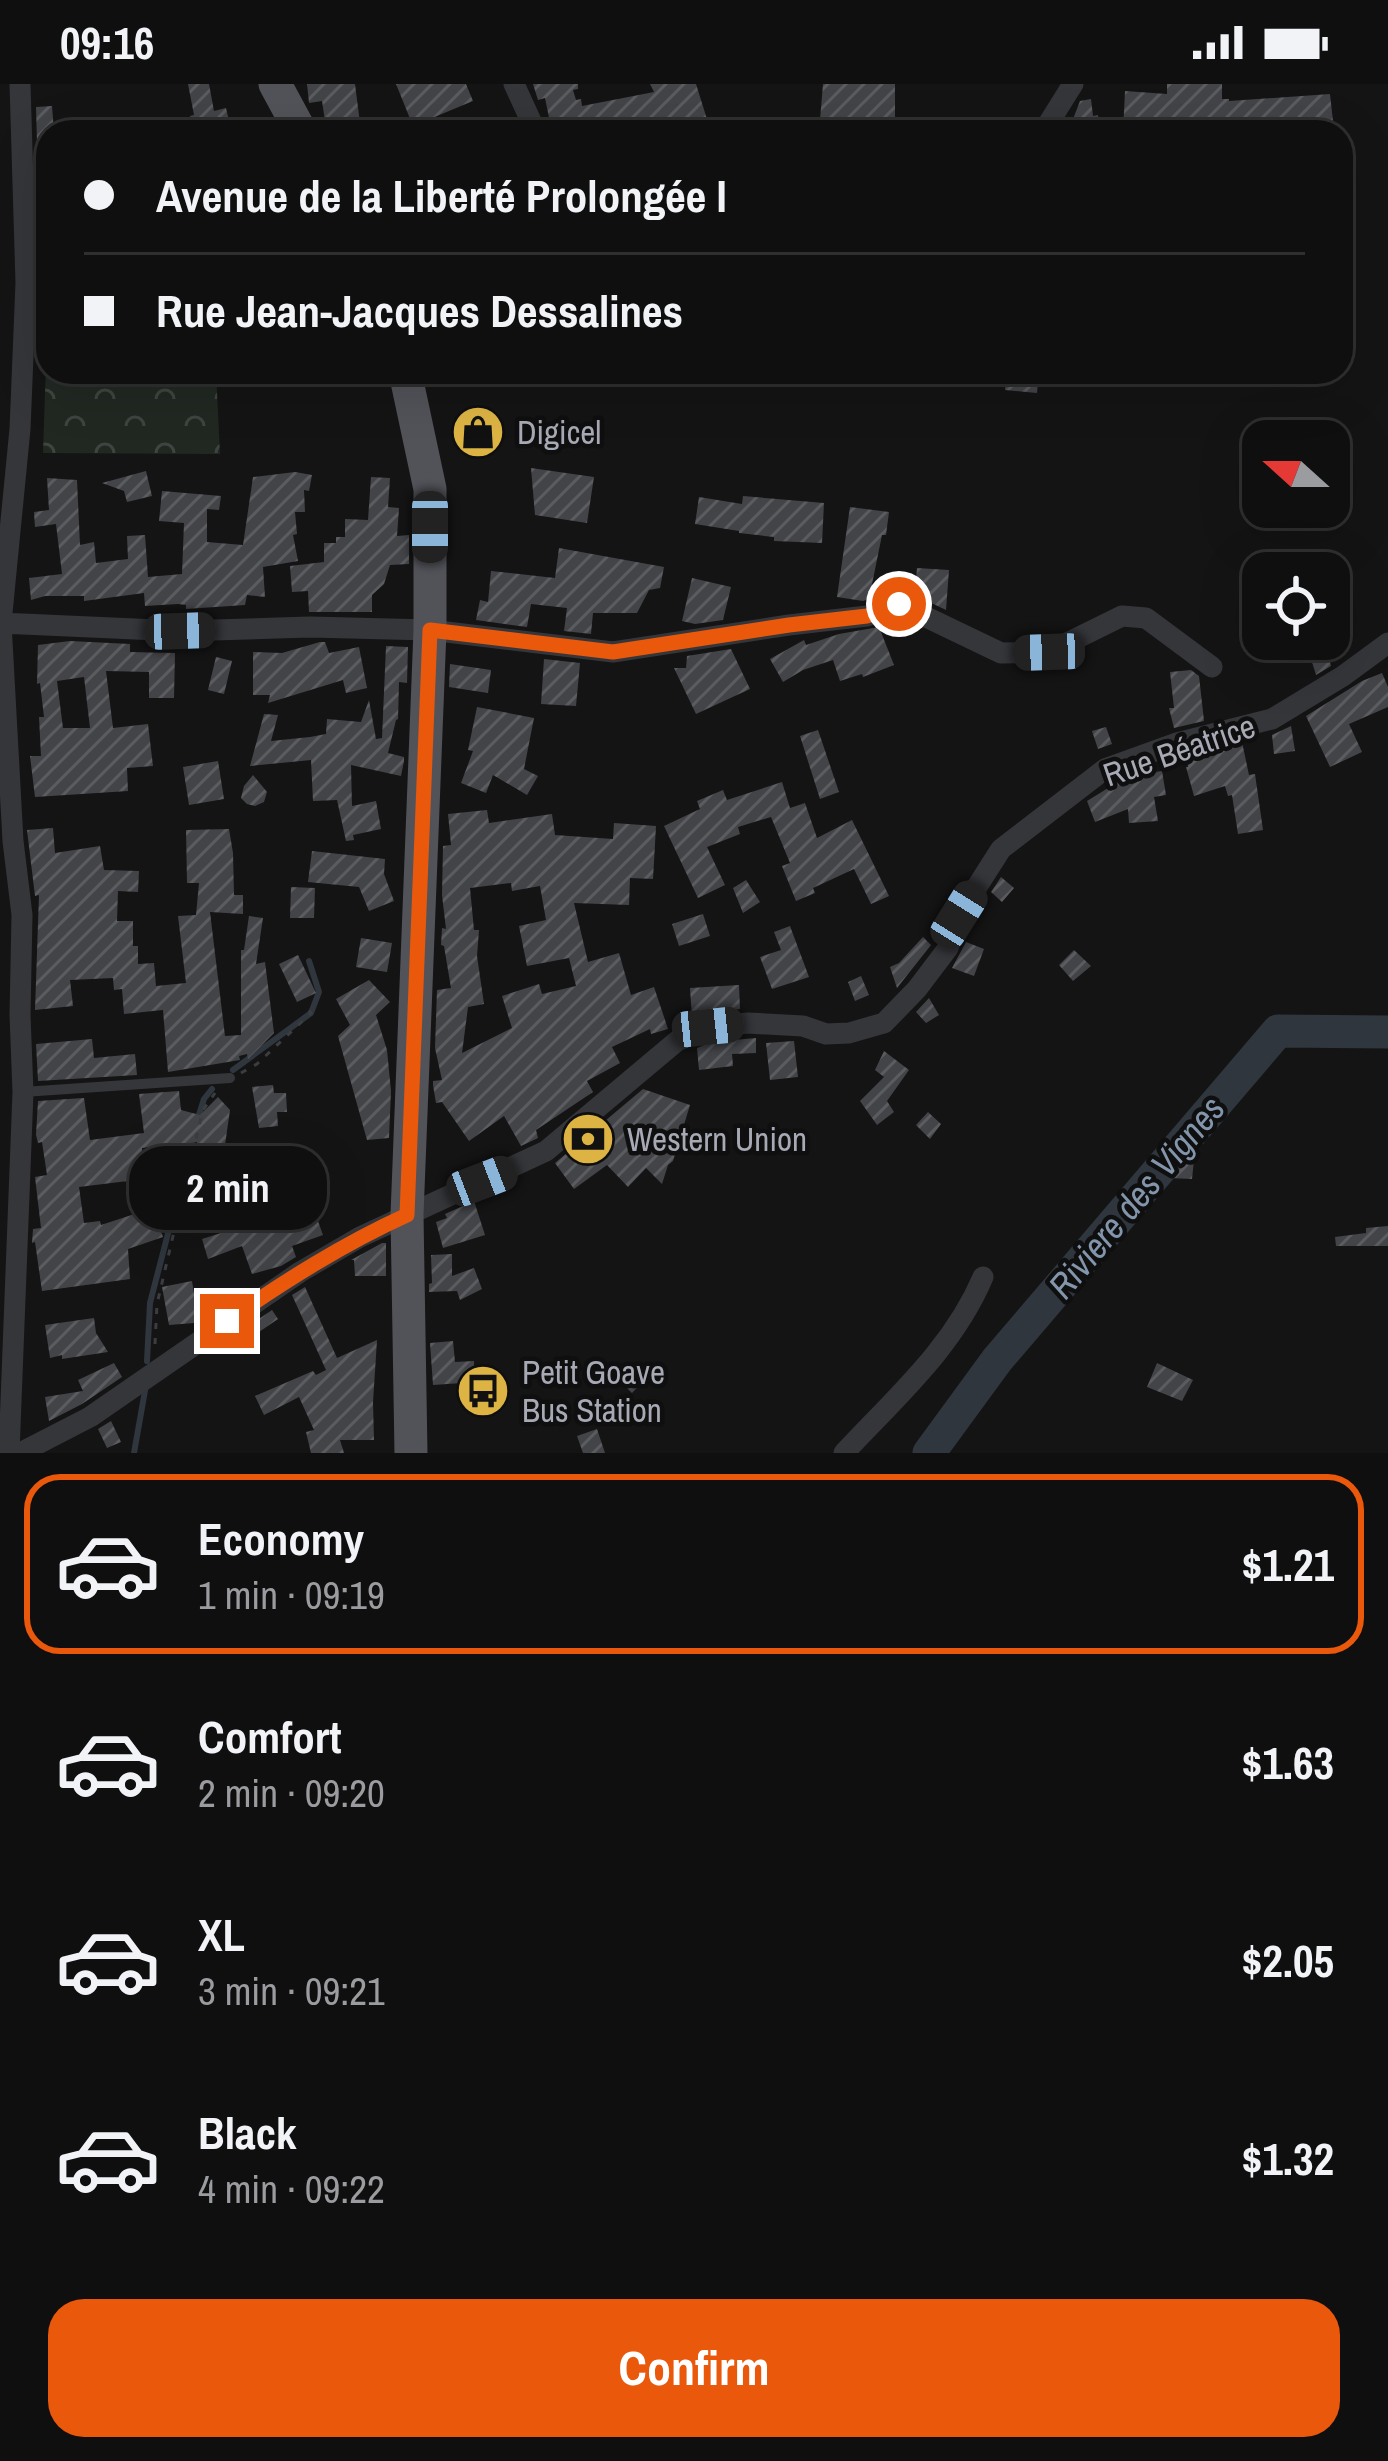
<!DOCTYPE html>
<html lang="en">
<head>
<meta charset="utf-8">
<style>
	:root { --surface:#0f0f10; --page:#181819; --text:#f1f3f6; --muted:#9b9c9f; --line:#2f2f30; --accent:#ea580c }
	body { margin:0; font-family:"Archivo Narrow",sans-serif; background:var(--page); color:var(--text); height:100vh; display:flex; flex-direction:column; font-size:45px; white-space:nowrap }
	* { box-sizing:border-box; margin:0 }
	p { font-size:39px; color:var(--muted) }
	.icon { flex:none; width:66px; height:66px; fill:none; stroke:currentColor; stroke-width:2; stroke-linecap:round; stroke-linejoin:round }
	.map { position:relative; height:1369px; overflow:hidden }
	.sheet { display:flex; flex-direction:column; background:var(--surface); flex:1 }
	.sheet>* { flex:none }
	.hud { position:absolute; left:36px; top:36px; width:1317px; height:264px; border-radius:36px; box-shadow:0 12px 48px #0002,0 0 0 3px var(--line); display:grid; align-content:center; height:264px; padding:0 48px; background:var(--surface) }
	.needle { width:78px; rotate:291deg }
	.controls { position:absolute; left:1242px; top:336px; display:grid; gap:24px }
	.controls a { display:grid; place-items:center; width:108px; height:108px; border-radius:24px; background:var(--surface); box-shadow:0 12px 48px #0002,0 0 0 3px var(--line); font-size:60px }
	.end { position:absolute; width:54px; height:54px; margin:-27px; border:15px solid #ea580c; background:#fff; box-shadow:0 0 0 6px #fff }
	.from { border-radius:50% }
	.bubble { position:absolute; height:84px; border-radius:36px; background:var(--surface); box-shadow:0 12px 48px #0002,0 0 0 3px var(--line); font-size:39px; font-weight:700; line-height:84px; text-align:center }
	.car { position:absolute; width:36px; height:72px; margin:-36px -18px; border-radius:15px; box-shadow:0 0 9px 3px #0007; background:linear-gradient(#222 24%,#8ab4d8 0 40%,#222 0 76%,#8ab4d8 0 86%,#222 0) }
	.hud b { display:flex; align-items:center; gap:42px; height:114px; font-size:45px }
	.hud b+b { border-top:3px solid var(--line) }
	.hud i { width:30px; height:30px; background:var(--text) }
	ul { padding:21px 0 0; list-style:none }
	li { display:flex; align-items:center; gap:36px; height:180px; margin:0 24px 18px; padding:0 24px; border:6px solid transparent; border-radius:36px }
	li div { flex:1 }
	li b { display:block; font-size:45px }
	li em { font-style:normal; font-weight:700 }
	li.active { border-color:var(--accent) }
	li>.icon { width:108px; height:108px; stroke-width:1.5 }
	.primary-button { display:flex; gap:24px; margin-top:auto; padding:24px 48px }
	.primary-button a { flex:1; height:138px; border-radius:36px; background:var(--accent); color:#fff; font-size:48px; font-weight:700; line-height:138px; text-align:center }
	.status { display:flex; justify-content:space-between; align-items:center; height:84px; padding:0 60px; background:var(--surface); direction:ltr }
	.status svg { height:33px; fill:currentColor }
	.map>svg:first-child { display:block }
	.forest { fill:url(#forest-crowns) }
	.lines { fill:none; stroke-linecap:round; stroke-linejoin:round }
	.stream { stroke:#2f363d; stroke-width:6 }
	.river { stroke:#2f363d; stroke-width:33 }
	.building { fill:url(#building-hatch); fill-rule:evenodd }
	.path { stroke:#3b3d41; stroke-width:3; stroke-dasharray:6 9; stroke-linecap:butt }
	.lane { stroke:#35363a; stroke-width:10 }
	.street { stroke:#35363a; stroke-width:21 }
	.primary { stroke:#525359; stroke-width:33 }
	.route { stroke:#ea580c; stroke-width:15 }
	.labels { text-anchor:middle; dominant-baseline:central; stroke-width:9; stroke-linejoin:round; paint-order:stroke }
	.poi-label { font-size:33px; fill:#a7aab4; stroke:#0f0f10; text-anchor:start }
	.street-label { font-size:33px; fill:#a7aab4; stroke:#0f0f10 }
	.water-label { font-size:36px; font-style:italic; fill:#8295ab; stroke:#0f0f10 }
</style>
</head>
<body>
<div class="status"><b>09:16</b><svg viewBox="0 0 49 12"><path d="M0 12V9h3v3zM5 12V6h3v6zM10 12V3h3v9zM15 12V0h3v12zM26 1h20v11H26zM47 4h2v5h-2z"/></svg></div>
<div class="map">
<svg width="1388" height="1369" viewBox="0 0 1388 1369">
	<defs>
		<pattern id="forest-crowns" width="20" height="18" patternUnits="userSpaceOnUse" patternTransform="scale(3)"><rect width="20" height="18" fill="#212822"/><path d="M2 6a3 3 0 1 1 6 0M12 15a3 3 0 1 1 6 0" fill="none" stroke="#3e4440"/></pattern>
		<pattern id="building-hatch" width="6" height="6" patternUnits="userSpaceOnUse" patternTransform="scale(3)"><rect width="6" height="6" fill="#434448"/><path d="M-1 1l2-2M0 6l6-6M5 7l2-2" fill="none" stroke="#5b5c60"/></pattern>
	</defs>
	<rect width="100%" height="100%" fill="#141415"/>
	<path class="forest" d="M48 220V288H216L220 370 43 369Z"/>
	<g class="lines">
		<path class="stream" d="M233 986 311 929 319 908 309 877
			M198 1034 204 1015 212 1005
			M147 1277 150 1219 193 1053
			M134 1369 146 1301"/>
		<path class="river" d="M929 1369 997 1276 1278 947 1388 948"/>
	</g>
	<path class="building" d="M188 0H209L214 27 226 24 231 45 193 48 190 32 194 31Z
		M307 0H355L360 39 326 44 322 17 309 19Z
		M396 0H466L473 17 413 42Z
		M533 0H578V5L573 6 576 16 581 15 582 22 654 8 650 0H696L711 48H665L662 36 599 48H594L592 41 552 48 545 14 538 16Z
		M823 0H895V48H819Z
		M1167 0H1222V15H1229V17L1330 10 1333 37 1274 41 1275 48H1260L1259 42 1230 44 1231 48H1123L1125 7 1167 10Z
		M1091 15 1093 32 1098 31 1100 48H1068L1080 17Z
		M52 22 54 48H48V92L38 93 36 23Z
		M1007 288H1039L1037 309 1005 306Z
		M1080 288H1124V299L1081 302Z
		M531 384 594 393 587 439 535 431Z
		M146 387 152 412 127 418 124 407 102 399Z
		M295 388 312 391 309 407 304 406 305 428H295L297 450 293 451 298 477 263 483 265 513 247 511 245 521 186 525V521L178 520 145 522 144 509 84 517V512H45L31 516 29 494 62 490 56 440 35 443 34 428 49 426 47 394 77 396 80 461 94 458 96 479 128 475 127 452 145 451 148 493 182 490 184 439 159 437 162 407 221 412 219 426 207 425V458L243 461 253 393Z
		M371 393 390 394 388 423 399 424 397 452 409 451V480L390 481 384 500 372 511V528H309L308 507 292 508 290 482 324 478V459H336V453H345V435L368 436Z
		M743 412 824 419 822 459 774 457V453L739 449V447L695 440 699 413 742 420Z
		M850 423 889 428 886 451H882L869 515 863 517 837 513Z
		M559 464 664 483 660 504 649 506 637 529H593L591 550 564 547 567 524 531 520 527 543 476 536 480 516 488 518 491 487 555 494Z
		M917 484 949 486 946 526 921 514V507L915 506Z
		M692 494 731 503 723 536 695 540 682 537Z
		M879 543 894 581 863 593 862 590 840 597 833 576 803 586 783 598 770 575 804 556 806 561 839 550Z
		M1305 555H1324L1331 582 1316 591Z
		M70 557 130 560V568L175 569 174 614H149V588L106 587 113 644 148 640 153 682 127 684 128 707 35 713 30 672H41L39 633H44L40 599 37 600 38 561ZM84 593 90 644H63L57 597Z
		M320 558H325L329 569 359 563 367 604 346 609 343 596 268 619 270 611H253V568L282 569Z
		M386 562 408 563 407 599 399 598 398 635 396 636 388 669 404 673V677L401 692 351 681 352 722 376 717 381 745 353 751 354 756 346 757 337 716 313 717 311 676 250 682 264 630 278 631 271 657 310 653 326 650 327 635 361 638 369 616 376 655 382 654Z
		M731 565 750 605 696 630 674 584H686L687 572Z
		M216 573 232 577 224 610 208 606Z
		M544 575 580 579 576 622 541 620Z
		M450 580 491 586 488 609 449 603Z
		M1191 586 1199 592 1204 637 1174 644 1169 624H1174L1170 588Z
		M1382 589 1388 603V623L1349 640 1362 668 1330 683 1306 632 1362 597Z
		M477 623 534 634 524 685 538 692 527 711 493 691 486 709 461 699 473 667 468 666Z
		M1291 642 1295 667 1274 670 1272 651Z
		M1106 643 1112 660 1098 665 1092 647Z
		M818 646 839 708 820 715 800 652Z
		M1242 658 1249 691 1255 690 1263 746 1238 750 1232 711 1228 712 1225 702 1194 712 1186 683H1188L1186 672Z
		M218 677 224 715 189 721 183 683Z
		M1162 687 1166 711 1154 713 1158 737 1129 739 1128 725 1095 738 1087 717 1113 701V698L1130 692Z
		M253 691 267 708 264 718 255 722 247 720 241 714 244 702Z
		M782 698 790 724 805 719 817 754 852 736 889 812 871 820 854 785 813 804 815 809 796 817 782 782 790 779 771 733 738 743 740 750 707 763 725 801 698 814 664 742 700 725 697 717 723 706 727 716Z
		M487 726 489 739 552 730 555 751 613 755 614 739 656 742 653 795 630 794 629 821 574 819 588 878 619 869 631 911 654 903 668 945 651 950 650 945 612 963 620 979 587 997 593 1008 536 1046 538 1054 521 1062 504 1032 469 1057 442 1018 436 1019 433 1001V997L442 996 435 964 437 906 451 904 444 862 441 861 442 844 446 845 442 811 443 762 451 761 448 730ZM511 799 512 807 540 802 546 836 519 842 527 882 569 874 576 902 542 910 539 900 502 912 512 944 462 969 468 923 484 920 477 872 479 846H474L470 804Z
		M53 744 55 769 100 762 104 786 139 787 138 808 118 807 117 837H133V862H138V880L154 879 156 902 186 899 178 832 196 831 199 799H187L186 746 229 745 233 769 234 811H243V830L210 828 225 952 241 951V866H244L249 832 263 834 256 880 265 878 274 949 248 975 247 970 239 972 240 976 168 988 163 926 124 930 122 905 114 906 113 894 70 896 73 922 35 926 39 811 35 812 27 746Z
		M312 767 385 775 384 790 394 817 369 827 359 803 308 798Z
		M1001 793 1014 804 1002 818 991 808Z
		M746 796 760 818 743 829 733 804Z
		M291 803 315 804 314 834H290Z
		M703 830 710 852 679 862 672 840Z
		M790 842 809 893 772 905 760 873 781 866 774 848Z
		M923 853 931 861 897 904 890 883 899 879Z
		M361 854 392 859 387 888 356 883Z
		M966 858 984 865 974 892 952 884Z
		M1074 866 1091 882 1073 897 1059 881Z
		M298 871 316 909 297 918 279 880Z
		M861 892 869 911 855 917 848 898Z
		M369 896 390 918 376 931 387 966 391 1007 389 1054 367 1056 338 952 350 941 336 915Z
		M739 901 740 925 706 928 692 934 690 904Z
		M929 914 939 931 926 939 916 928Z
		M756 954V969L732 970 733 982 699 986 697 964 712 958Z
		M92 955 94 974 135 970 137 991 38 997 36 960Z
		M794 957 798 993 770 996 766 959Z
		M884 967 909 986 887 1017 894 1028 877 1041 860 1017 884 993 875 986Z
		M273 1001 274 1009H286L287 1028H277L278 1042 259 1044 252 1003Z
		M643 1005 690 1021 673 1077 668 1081 662 1100 646 1084 628 1103 607 1081 574 1105 555 1079Z
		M179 1007 181 1026 200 1031 218 1013 230 1026 223 1075 195 1068 197 1058 142 1064 144 1095 79 1103 84 1139 100 1137 101 1141 153 1124 163 1153 128 1165 130 1195 42 1207 35 1158 32 1159 33 1145 41 1144 35 1093 47 1091 42 1058 38 1059 36 1051 38 1017 84 1014 90 1056 144 1049 139 1010Z
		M928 1028 941 1040 930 1055 916 1041Z
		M1175 1075 1194 1076 1192 1095 1169 1094Z
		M225 1095 232 1114 205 1122 199 1103Z
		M305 1101 323 1151 292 1162 296 1173 281 1182 252 1190 242 1162 208 1175 202 1155 262 1136 253 1115 269 1108 271 1114Z
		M474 1117 485 1151 443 1164 436 1138 447 1134 445 1130Z
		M1388 1142V1162H1336L1335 1153 1366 1149V1144Z
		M382 1159H386V1192H355L354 1176H351Z
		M452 1170V1192L474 1184 482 1205 460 1216 457 1207 429 1208V1200L432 1199 431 1171Z
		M192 1197 195 1216 205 1214 209 1233 194 1239 169 1241 162 1203Z
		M305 1203 337 1274 377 1256 373 1318 374 1356H340L344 1369H311L306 1348 314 1346 299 1313 264 1331 255 1312 313 1287 316 1291 326 1286 292 1211Z
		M272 1226 278 1235 237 1263 231 1254Z
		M94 1234 96 1249 108 1268 62 1275V1271L50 1274 45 1241Z
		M453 1257 455 1278 474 1277V1292L461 1293 462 1299 433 1301 430 1259Z
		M114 1279 122 1293 82 1320 49 1337 45 1313 83 1307 78 1296Z
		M1157 1279 1193 1296 1182 1317 1147 1303Z
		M630 1280 646 1294 632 1309 617 1294Z
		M111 1337 121 1358 107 1364 98 1345Z
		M597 1345 605 1369H583L577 1352Z"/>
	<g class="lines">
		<path class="path" d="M241 989 257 980 311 929 306 923
			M155 1260 157 1220 189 1084 203 1026 215 1009"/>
		<path class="lane" d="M23 1008 230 994"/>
		<path class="street" d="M514 0 536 48
			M1043 48 1073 0
			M0 539 180 547 310 543 430 546 613 568 789 541 867 532 899 520 1001 569 1049 568 1122 532 1146 534 1212 583
			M9 1369 23 1008 20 931 22 831 13 757 1 539 20 345 26 199 20 0
			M20 1369 90 1333 300 1188 360 1153 546 1067 677 957 708 943 748 939 803 942 826 950 849 949 884 939 917 905 948 864 959 831 1001 765 1105 685 1177 659 1272 635 1343 592 1388 559
			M844 1369C895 1314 953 1264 983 1193"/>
		<path class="primary" d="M275 0 301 48
			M405 288 430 405V546L407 1131 411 1369"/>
	</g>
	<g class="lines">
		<path class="route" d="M227 1237C285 1197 343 1160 407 1131L430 546 613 568 789 541 867 532 899 520"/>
	</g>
	<defs>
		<g id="shop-disc" transform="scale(2.7)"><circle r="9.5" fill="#ddb344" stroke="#0f0f10"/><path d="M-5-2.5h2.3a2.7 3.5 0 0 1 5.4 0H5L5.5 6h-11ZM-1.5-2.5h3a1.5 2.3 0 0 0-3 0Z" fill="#111"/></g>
		<g id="bank-disc" transform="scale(2.7)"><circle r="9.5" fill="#ddb344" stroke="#0f0f10"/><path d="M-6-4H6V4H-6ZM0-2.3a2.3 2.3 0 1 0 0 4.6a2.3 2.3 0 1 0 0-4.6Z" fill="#111"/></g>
		<g id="bus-disc" transform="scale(2.7)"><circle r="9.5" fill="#ddb344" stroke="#0f0f10"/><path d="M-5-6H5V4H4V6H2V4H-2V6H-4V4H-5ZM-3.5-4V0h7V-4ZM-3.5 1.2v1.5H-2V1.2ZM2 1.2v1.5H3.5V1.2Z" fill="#111"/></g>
	</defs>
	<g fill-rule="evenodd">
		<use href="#shop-disc" x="478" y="348"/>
		<use href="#bank-disc" x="588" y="1055"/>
		<use href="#bus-disc" x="483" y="1307"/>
	</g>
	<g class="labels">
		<g class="poi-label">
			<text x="517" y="348">Digicel</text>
			<text x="627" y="1055">Western Union</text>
			<text x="522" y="1288">Petit Goave<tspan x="522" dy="38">Bus Station</tspan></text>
		</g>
		<g class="street-label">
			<text transform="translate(1179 666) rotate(-19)">Rue Béatrice</text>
		</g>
		<g class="water-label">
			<text transform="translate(1136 1113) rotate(-50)">Riviere des Vignes</text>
		</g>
	</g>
</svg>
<div class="controls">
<a><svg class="needle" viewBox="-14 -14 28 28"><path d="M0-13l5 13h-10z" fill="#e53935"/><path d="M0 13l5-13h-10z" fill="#9b9c9f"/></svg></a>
<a><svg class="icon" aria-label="locate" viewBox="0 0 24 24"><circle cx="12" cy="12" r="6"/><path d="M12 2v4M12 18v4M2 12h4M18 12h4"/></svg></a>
</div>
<i class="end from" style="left:899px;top:520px"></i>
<i class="end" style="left:227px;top:1237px"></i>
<div class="bubble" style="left:129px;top:1062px;width:198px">2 min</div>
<i class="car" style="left:430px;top:443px;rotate:180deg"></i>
<i class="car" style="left:180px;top:547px;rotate:88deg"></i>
<i class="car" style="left:1049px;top:568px;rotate:268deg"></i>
<i class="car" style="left:959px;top:831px;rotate:32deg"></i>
<i class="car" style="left:708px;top:943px;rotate:84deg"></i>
<i class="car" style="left:482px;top:1097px;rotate:69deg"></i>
<div class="hud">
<b><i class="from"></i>Avenue de la Liberté Prolongée I</b>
<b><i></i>Rue Jean-Jacques Dessalines</b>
</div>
</div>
<section class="sheet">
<ul>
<li class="active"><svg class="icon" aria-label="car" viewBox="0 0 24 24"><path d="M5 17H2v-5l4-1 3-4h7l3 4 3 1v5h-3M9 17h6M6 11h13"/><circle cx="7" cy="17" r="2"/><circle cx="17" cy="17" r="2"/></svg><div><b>Economy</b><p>1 min · 09:19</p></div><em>$1.21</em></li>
<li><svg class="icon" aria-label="car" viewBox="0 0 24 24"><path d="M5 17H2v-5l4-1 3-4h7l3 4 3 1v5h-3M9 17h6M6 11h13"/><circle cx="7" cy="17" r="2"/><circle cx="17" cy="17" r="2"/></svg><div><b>Comfort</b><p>2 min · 09:20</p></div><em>$1.63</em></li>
<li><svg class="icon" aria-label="car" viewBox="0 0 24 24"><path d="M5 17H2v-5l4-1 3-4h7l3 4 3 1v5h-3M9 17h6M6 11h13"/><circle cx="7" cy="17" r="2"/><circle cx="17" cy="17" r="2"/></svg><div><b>XL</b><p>3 min · 09:21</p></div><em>$2.05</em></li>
<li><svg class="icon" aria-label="car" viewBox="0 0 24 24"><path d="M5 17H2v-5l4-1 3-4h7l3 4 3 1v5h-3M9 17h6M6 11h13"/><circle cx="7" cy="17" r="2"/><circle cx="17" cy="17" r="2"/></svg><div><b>Black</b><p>4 min · 09:22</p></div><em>$1.32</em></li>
</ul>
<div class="primary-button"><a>Confirm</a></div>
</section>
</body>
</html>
